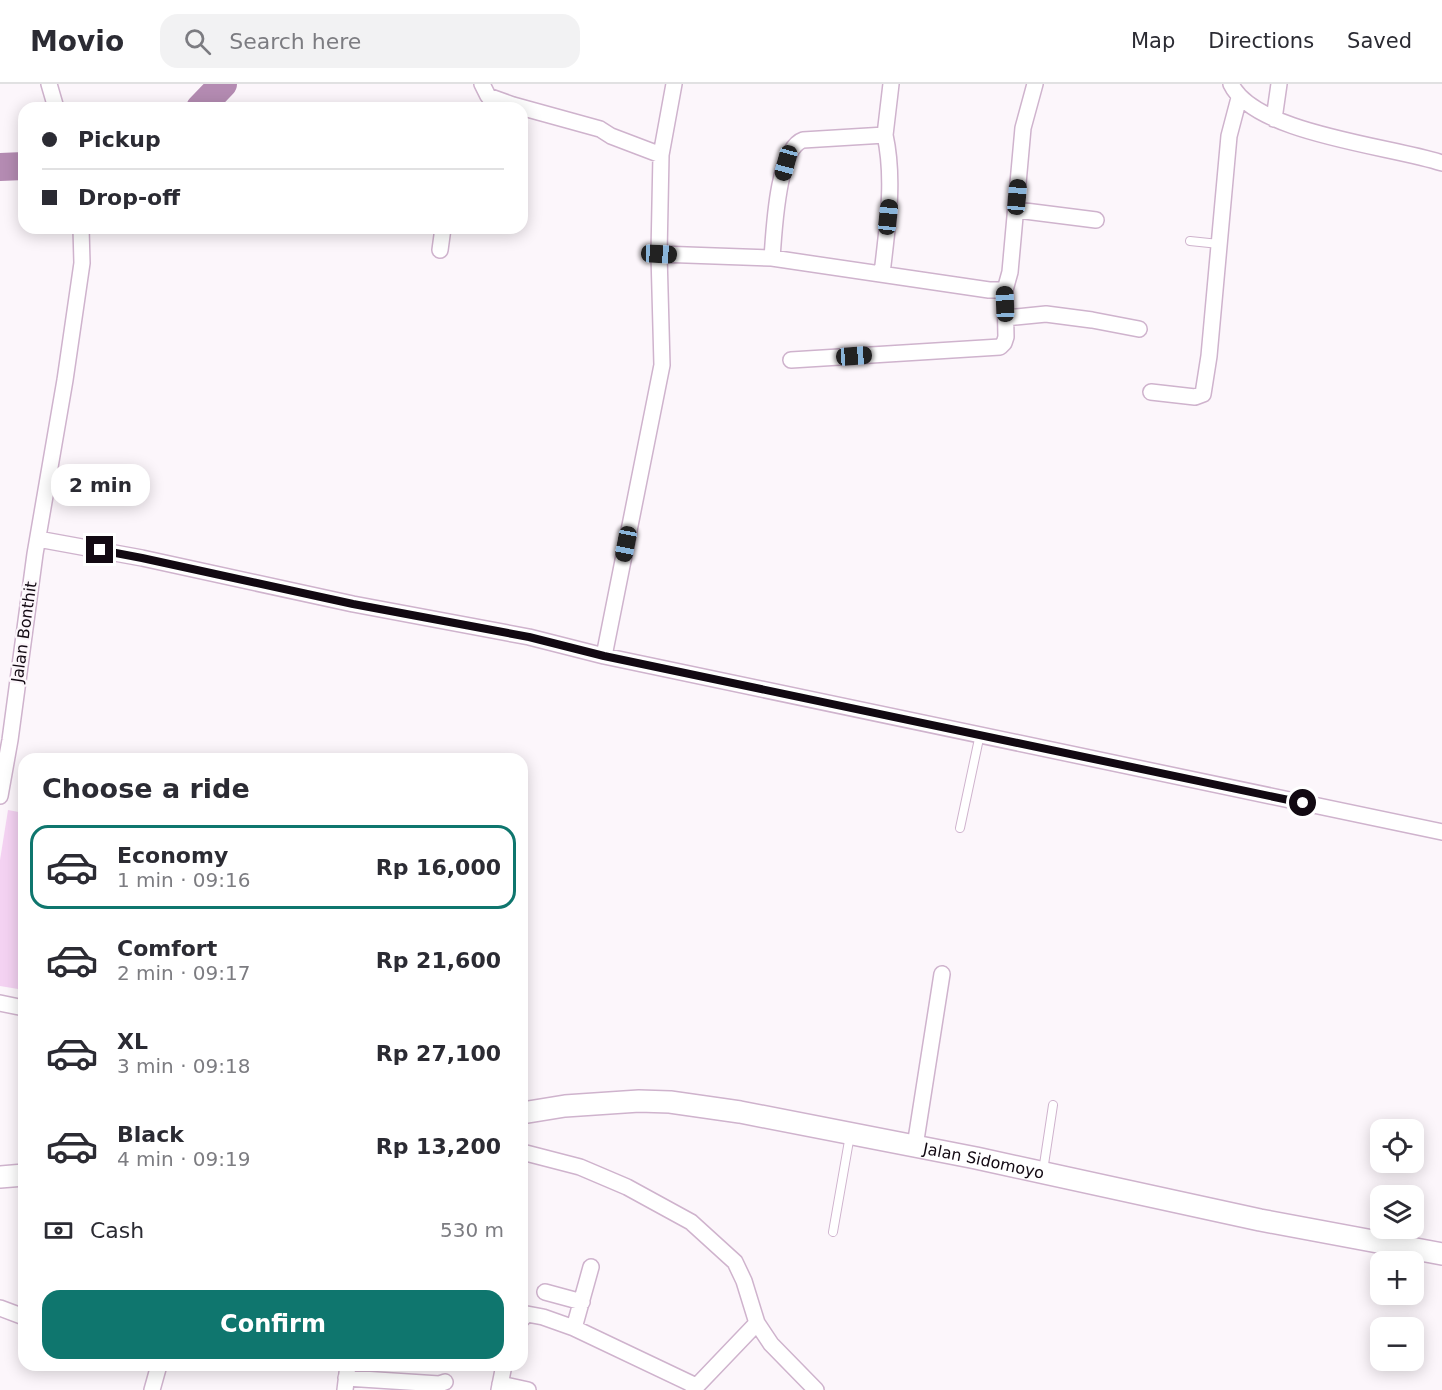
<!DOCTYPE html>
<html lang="en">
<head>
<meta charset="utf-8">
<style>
	:root { --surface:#fff; --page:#f2f2f3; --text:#2b2b33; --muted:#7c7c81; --line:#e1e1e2; --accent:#0f766e }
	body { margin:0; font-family:"DejaVu Sans",sans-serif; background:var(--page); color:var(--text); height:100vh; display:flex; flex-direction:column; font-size:22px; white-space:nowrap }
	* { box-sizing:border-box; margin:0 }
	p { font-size:20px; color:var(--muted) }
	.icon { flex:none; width:33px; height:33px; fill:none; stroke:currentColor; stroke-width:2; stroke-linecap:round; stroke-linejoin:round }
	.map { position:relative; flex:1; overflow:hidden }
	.panel { position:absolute; left:18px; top:669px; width:510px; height:618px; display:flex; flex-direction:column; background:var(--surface); border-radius:18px; box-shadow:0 3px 15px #0003 }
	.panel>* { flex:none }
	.guide { position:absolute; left:18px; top:18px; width:510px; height:132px; border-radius:18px; box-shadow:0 3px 15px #0003; display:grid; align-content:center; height:132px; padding:0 24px; background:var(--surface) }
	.tools { position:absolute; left:1370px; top:1035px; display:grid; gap:12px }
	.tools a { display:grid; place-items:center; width:54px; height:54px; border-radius:12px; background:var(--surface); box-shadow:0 3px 15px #0003; font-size:30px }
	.end { position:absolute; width:27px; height:27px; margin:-14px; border:8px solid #120912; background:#fff; box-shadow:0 0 0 3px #fff }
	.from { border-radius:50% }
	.bubble { position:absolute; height:42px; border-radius:18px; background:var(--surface); box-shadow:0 3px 15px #0003; font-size:20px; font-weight:800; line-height:42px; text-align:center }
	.car { position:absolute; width:18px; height:36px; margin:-18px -9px; border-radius:8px; box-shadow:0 0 4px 2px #0007; background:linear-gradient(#222 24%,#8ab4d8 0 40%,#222 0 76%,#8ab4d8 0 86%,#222 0) }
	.guide b { display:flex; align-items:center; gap:21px; height:57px; font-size:22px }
	.guide b+b { border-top:2px solid var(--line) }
	.guide i { width:15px; height:15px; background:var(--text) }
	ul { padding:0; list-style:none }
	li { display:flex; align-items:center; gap:18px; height:84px; margin:0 12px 9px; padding:0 12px; border:3px solid transparent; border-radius:18px }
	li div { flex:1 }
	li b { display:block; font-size:22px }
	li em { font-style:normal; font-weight:800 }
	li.selected { border-color:var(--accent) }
	li>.icon { width:54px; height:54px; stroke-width:1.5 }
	h2 { padding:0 24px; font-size:27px; line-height:72px }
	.pay { display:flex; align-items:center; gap:15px; height:66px; padding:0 24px; font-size:22px }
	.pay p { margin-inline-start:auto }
	.button { display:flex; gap:12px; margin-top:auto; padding:12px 24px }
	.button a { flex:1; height:69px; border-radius:18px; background:var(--accent); color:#fff; font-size:24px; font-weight:800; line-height:69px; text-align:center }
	header { display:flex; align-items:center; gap:36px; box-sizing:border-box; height:84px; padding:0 30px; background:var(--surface); border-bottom:2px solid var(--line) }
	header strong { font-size:28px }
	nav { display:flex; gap:33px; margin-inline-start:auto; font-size:21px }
	.search { width:420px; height:54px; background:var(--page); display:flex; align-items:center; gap:15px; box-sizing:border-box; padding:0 21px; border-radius:18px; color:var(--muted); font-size:22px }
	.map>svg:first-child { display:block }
	.pitch { fill:#f4d2f2 }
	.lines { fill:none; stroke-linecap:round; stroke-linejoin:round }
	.river { stroke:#b48bb2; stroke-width:28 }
	.lane-casing { stroke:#cfb3cd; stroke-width:10 }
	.street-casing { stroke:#cfb3cd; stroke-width:18 }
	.secondary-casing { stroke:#cfb3cd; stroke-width:24 }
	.lane { stroke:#fff; stroke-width:8 }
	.street { stroke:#fff; stroke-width:15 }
	.secondary { stroke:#fff; stroke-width:21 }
	.route { stroke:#120912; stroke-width:8 }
	.labels { text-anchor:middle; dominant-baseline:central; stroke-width:4.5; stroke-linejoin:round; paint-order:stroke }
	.street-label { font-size:16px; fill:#120912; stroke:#fcf6fb }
</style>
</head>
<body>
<header>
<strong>Movio</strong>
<div class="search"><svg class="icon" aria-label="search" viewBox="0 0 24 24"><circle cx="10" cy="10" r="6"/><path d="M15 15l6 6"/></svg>Search here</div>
<nav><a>Map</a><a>Directions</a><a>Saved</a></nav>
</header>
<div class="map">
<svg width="1442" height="1306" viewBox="0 0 1442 1306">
	<rect width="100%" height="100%" fill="#fcf6fb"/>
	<path class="pitch" d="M8 726 24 729V906L0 902V776Z"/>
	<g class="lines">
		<path class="river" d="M200 24 223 0
			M0 83 24 82"/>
		<g class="lane-casing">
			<path id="lane" d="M1190 157 1219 160
				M960 744 980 650
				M1043 1087 1053 1021
				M833 1148 850 1051"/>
		</g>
		<g class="street-casing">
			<path id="street" d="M49 0 56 24
				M482 0 488 12 513 21 600 45 611 52 661 71
				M1231 0C1255 50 1391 62 1442 79
				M1274 35 1279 0
				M1017 126 1096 136
				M440 166 443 144
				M659 170 772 174 989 206H1005L1010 188 1023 44 1035 0
				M772 174C774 149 777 65 803 56L885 51 891 0
				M882 190C887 144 895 97 885 51
				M1006 234 1046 230 1092 236 1139 245
				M791 276 1000 263 1004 259 1006 253 1005 206
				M1151 308 1195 313 1203 310 1209 272 1229 52 1239 14
				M38 455 142 474 353 520 529 553 604 572 1442 748
				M604 572 662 281 659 170 661 71 674 0
				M0 712 10 656 35 470 65 296 82 179 81 144
				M0 919 24 924
				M915 1062 942 890
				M522 1068 580 1083 627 1103 691 1138 735 1178 744 1197 757 1239 771 1260 816 1306
				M545 1208 582 1218
				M0 1224 24 1233
				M522 1235 527 1230 543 1233 574 1244 696 1302
				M574 1244 591 1183
				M346 1294 439 1300 445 1298
				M500 1300 528 1306
				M152 1306 159 1281
				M345 1306 348 1281
				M499 1306 504 1281
				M693 1306 757 1239"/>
		</g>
		<g class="secondary-casing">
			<g id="secondary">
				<path id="s1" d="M522 1029 565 1022 639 1017 670 1018 740 1028 976 1074 1260 1136 1442 1170"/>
				<path d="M0 1093 24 1091"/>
			</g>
		</g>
		<use href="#lane" class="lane"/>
		<use href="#street" class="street"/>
		<use href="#secondary" class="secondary"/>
	</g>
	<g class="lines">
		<path class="route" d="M100 466 142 474 353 520 529 553 604 572 1303 719"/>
	</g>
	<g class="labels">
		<g class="street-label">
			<text transform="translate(24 548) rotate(-82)">Jalan Bonthit</text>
			<text stroke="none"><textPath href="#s1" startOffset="468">Jalan Sidomoyo</textPath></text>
		</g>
	</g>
</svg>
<div class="tools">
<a><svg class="icon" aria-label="locate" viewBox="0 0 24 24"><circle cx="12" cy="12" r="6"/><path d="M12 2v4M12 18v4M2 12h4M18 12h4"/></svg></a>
<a><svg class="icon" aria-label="layers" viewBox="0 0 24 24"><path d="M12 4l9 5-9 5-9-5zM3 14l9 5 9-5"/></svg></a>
<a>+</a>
<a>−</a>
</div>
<i class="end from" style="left:1303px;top:719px"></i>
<i class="end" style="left:100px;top:466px"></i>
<div class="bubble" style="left:51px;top:380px;width:99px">2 min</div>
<i class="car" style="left:786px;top:79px;rotate:195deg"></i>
<i class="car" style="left:1017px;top:113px;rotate:5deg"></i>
<i class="car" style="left:888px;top:133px;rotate:6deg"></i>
<i class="car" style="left:659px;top:170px;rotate:93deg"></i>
<i class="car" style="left:1005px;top:220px;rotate:358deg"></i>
<i class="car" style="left:854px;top:272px;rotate:86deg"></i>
<i class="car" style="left:626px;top:460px;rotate:191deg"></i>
<div class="guide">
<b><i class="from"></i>Pickup</b>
<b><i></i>Drop-off</b>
</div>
<section class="panel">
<h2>Choose a ride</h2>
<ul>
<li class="selected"><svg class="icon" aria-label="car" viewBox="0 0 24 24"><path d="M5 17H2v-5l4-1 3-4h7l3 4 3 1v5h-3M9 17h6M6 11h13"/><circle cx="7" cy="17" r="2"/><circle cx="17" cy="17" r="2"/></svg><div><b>Economy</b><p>1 min · 09:16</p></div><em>Rp 16,000</em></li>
<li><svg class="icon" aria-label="car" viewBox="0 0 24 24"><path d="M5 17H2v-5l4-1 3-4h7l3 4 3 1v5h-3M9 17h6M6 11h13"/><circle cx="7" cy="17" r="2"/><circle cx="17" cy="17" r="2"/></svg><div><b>Comfort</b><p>2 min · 09:17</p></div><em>Rp 21,600</em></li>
<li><svg class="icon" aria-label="car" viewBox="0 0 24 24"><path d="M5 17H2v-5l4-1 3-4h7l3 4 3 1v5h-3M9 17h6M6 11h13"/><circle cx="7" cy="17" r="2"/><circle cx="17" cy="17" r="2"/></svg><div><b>XL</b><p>3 min · 09:18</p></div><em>Rp 27,100</em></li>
<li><svg class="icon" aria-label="car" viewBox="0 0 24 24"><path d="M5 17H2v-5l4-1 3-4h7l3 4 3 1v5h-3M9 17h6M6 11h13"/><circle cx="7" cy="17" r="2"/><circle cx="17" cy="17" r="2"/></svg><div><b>Black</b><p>4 min · 09:19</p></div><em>Rp 13,200</em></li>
</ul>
<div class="pay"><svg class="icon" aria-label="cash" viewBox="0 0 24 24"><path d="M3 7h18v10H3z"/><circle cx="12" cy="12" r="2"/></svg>Cash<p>530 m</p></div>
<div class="button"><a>Confirm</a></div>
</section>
</div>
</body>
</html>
